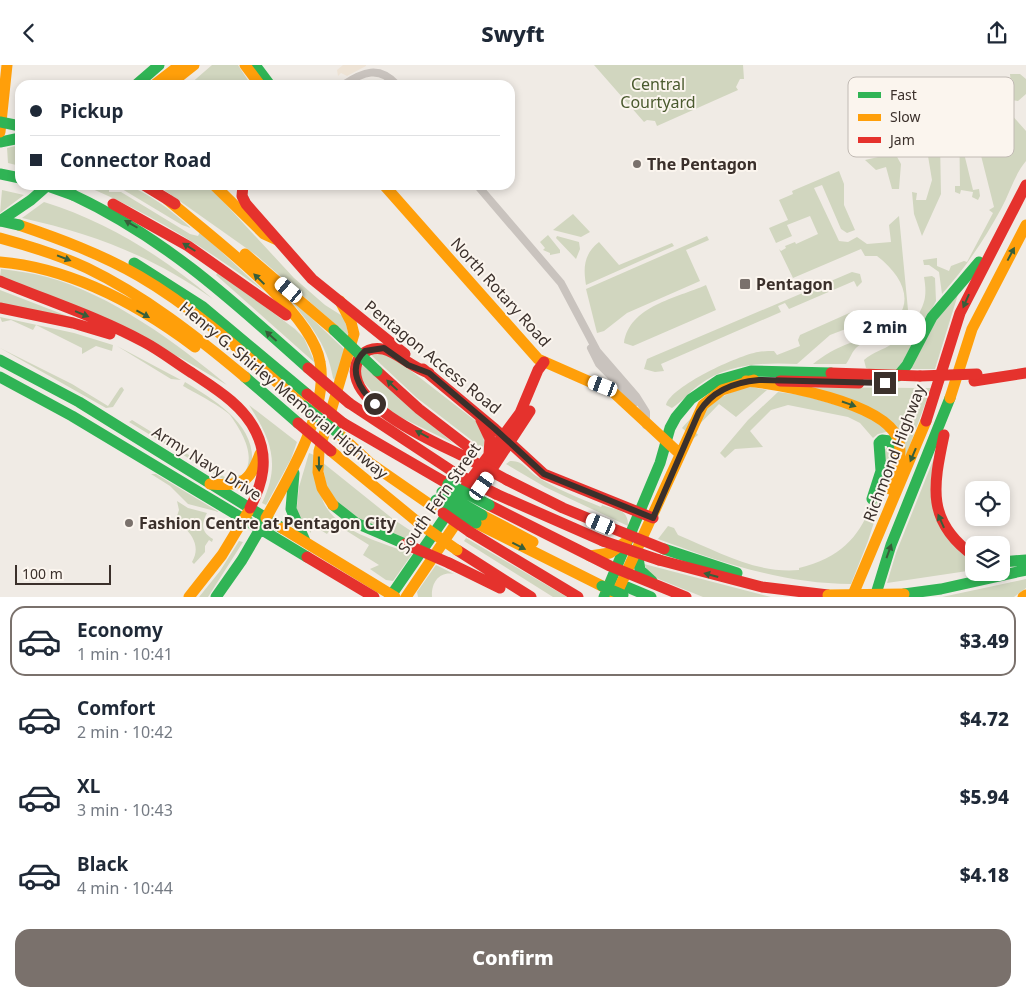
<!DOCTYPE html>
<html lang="en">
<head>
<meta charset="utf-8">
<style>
	:root { --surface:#fff; --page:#f2f2f3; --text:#1f2937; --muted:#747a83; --line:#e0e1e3; --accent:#7a716c }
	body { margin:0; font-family:"Noto Sans",sans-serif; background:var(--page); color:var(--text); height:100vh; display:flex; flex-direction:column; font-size:19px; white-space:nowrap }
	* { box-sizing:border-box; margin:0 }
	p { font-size:16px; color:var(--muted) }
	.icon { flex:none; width:28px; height:28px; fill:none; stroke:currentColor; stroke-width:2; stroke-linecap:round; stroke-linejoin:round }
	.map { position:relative; height:532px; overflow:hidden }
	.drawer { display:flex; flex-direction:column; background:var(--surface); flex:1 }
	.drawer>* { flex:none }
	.hud { position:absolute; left:15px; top:15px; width:500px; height:110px; border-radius:15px; box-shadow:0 2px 8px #0003; display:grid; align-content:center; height:110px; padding:0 15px; background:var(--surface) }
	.controls { position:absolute; left:965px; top:416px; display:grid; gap:10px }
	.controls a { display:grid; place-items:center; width:45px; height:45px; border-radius:10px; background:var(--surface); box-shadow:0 2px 8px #0003; font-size:25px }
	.scale { position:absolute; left:15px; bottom:12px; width:96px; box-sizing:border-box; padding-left:5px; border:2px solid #3b302b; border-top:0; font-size:14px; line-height:18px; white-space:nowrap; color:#3b302b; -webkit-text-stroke:4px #fbf5ee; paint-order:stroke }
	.end { position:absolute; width:22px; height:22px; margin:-11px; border:6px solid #3b302b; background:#fff; box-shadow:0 0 0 2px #fff }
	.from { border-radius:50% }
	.bubble { position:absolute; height:35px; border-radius:15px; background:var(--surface); box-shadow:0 2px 8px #0003; font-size:16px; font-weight:800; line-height:35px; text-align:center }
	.car { position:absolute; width:15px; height:30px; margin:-15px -8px; border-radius:6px; box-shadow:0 0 4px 1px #0007; background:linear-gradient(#fff 24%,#345 0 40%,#fff 0 76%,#345 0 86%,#fff 0) }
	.hud b { display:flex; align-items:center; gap:18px; height:48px; font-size:19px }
	.hud b+b { border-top:1px solid var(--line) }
	.hud i { width:12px; height:12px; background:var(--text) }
	ul { padding:9px 0 0; list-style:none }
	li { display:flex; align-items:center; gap:15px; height:70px; margin:0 10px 8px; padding:0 5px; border:2px solid transparent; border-radius:15px }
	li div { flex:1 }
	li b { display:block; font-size:19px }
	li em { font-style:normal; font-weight:800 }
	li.selected { border-color:var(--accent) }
	li>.icon { width:45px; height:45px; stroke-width:1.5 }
	.action { display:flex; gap:10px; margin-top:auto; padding:10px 15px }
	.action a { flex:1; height:58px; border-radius:15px; background:var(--accent); color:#fff; font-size:20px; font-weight:800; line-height:58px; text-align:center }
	header { display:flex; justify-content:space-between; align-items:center; height:65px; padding:0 15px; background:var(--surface); font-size:22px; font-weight:800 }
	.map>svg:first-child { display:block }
	.green { fill:#d1d6bf }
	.plaza { fill:#eee3d5 }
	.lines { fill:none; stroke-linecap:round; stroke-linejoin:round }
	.street { stroke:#c9c3be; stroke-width:8 }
	.fast { stroke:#30b455; stroke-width:11 }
	.slow { stroke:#ff9f0a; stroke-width:11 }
	.jam { stroke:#e5322d; stroke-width:11 }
	.fast-bridge { stroke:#30b455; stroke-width:11 }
	.slow-bridge { stroke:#ff9f0a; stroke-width:11 }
	.jam-bridge { stroke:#e5322d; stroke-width:11 }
	.oneway { fill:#375e3a }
	.route { stroke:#3b302b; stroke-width:6 }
	.poi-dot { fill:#7a716c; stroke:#fbf5ee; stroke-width:2 }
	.labels { text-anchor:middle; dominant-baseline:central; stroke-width:4; stroke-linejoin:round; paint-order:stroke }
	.park-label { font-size:16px; fill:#4a5a2e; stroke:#fbf5ee }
	.poi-label { font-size:16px; font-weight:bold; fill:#3b302b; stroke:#fbf5ee; text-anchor:start }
	.street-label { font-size:16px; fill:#3b302b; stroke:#fbf5ee }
	.key { fill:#fbf5ee; stroke:#c1bab4; stroke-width:1 }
	.key-label { font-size:14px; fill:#3b302b }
</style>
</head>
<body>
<header><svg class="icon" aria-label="back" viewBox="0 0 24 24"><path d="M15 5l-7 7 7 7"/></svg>Swyft<svg class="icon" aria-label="share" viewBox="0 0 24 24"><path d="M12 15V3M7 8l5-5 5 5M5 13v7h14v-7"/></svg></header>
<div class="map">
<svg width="1026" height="532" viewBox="0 0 1026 532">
	<rect width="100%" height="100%" fill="#f0ebe5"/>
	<path class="green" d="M212 0H238L251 20H189Z
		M594 0H743L744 14H740L736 22 738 25 657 61 655 56 647 55 644 57Z
		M1010 9H1020L1026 14V29L1018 36 1012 35 1002 20 1011 19Z
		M933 20 939 24 941 129 922 171 914 149 912 127 917 128 916 135H926L932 115 925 73 918 63 906 55C930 43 919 33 933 20Z
		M956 31 966 74 961 76 973 125 979 124 980 131 978 135 972 132 973 127 961 125 960 129 955 127V121H960L959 50 954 49V32Z
		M1000 37 1026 66V96C1014 110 1010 128 1001 144 984 175 966 202 942 229L939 207 929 200H924L923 195 937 193V201L949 206 951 201 964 196 967 197 993 148 989 145 994 142 970 47 974 45 980 48Z
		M20 80V101L8 98 7 83Z
		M891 89 896 90 901 99 899 124H892L886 102 876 105 865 95Z
		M839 106 844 119V140L855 165 847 168 841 164 822 120 814 123 839 176 848 177 857 172 867 179 891 177 889 160 899 151 908 245C892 277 878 265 857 282 852 286 850 294 846 299H813C824 290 836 283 850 278 859 274 870 273 879 268 919 246 907 214 877 191H865L861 184 793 213 779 184 781 186 786 183 785 181 795 177 796 179 818 169 810 151 787 160 792 171 776 178 769 163 788 155 779 135 793 129 792 126Z
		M83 120H102L109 124V127H121L190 169 198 171 200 167 264 226C207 184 149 147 83 120Z
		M119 120C141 120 174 148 191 163L182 160 117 121Z
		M157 120H208L294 213 325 240 344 252 349 271 256 190Z
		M2 125 24 130 0 148Z
		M44 137C108 157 162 191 213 234 152 191 94 169 22 153Z
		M573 149 590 167 581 172 553 165Z
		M548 170 560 185V188L550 190V188L543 185 545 183 540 177Z
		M557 171 579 177 580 184 576 194 556 173Z
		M707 171 709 175 686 185 700 216 627 248 604 266 597 268 586 224Z
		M599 177 619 200 672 178 674 181 586 220C583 202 584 189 599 177Z
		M1 204C16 206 32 208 47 212 110 229 177 278 227 320L181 293 0 212Z
		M218 207 295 264 304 273 315 298 216 210Z
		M852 207 860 209 862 217 857 222 854 216 789 244 785 238 778 241 781 247 661 299 664 306 655 307 644 304 647 294Z
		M932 211 935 213 936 236 910 287 896 305H872L866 303 864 295C873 287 883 285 892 279 906 271 923 247 925 232 926 225 925 218 924 212Z
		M706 220 716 245 633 281 624 278C629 241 677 233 706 220Z
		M0 225 75 254 0 239Z
		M959 226 935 304H913L911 303 923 271Z
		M286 229 345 285 336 317 333 313C327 277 308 258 286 229Z
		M856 245 863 248 864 257 830 270 797 299C763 297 727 299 699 320 689 327 682 337 672 343L666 340C671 321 739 290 758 287 763 286 769 286 774 286L777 290 800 281 798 275 800 270Z
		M0 252 74 268 113 280 112 286 96 281 82 289V283L36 260 33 265 11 255 2 257Z
		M117 281 181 315 171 314Z
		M0 283 72 319 108 341 120 323 122 322 124 325 113 342 106 343Z
		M374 287 392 291 477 357C482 367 486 374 483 384L417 333 370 289Z
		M361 299 453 378 390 347 361 314Z
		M185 317C214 335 256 359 252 399 251 410 243 416 233 419L221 413 129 357 132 355 228 414 231 410H243C258 391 240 364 230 350 224 343 192 326 183 321Z
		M747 321 767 325 736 352 719 339 694 365 698 370 694 373 682 363C703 339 718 333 747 321Z
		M802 322 916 323H931L903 399 899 370Z
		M778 327 801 330 861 347 890 366 878 369 873 373 860 358 848 352 788 340 771 345 750 366 763 382 735 384 725 393 720 388 748 355Z
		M249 340 297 377 291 394 266 440 262 438C281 399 271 374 249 340Z
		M888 382 893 392 891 404 868 476 851 519C783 519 720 497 658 474L668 461 674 463 678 470C717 486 756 509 799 505V503C865 487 873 442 885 384Z
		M309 388 314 390C317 404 318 422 323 436 336 467 384 478 412 489L393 516 386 515 370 504 379 500 363 490 369 480 334 458 327 469 314 461 311 462V468L296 451 299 422Z
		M936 388 932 435 974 495V505L887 518 896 488Z
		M510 396C523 395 527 405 536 411 556 424 579 433 601 442L602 440C614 445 629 443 628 461L545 422 506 399Z
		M322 397 393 454 414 468 409 477 350 452 327 424Z
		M151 409H156L219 447 188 439 170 421Z
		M177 436 188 443 207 448C201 459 201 467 213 474L212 477 209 475 205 481V487L194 499 192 497C200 483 194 472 184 462L185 460 176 454 179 445Z
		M466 473 567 532H553L464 476Z
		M239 476 243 477 208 532H199L220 506Z
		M644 499 771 532H703L651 511Z
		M436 500 454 509C439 506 431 518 432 532H418L417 527Z
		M1026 514V523L1014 532H942Z"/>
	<path class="plaza" d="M343 0H366V1L347 11 341 8 338 11 337 5Z"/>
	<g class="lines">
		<path class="street" d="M343 20C363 7 379 0 397 20
			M477 120 561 218 597 286 636 331 646 347V360
			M591 283 599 299 636 337"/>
		<path class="fast" d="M255 0 270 20
			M136 20 159 0
			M0 77 20 73
			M73 130C165 173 233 236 308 303
			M0 156 31 135 48 120
			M134 198 203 242 307 329
			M0 295 79 337 282 463
			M898 311 907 300 932 252 979 197
			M0 312 72 351 307 492
			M245 312 298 358
			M294 408 291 444 305 476
			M872 434 881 406 879 378 882 375 890 376 898 389
			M333 440 356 458 405 479
			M664 484 737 508
			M637 486 640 505 652 516
			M1001 497 1026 495
			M627 522 651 532
			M904 529 941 524 1026 505
			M216 532 242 495 263 459
			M390 532 450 445
			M604 532 660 398 670 363 676 352 691 334 719 315 751 306 831 308
			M875 532 891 480 950 333"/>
		<path class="slow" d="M245 0 260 20
			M175 15 194 0
			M260 19V20
			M154 20 180 0
			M0 67 7 0
			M214 120 264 169 275 174
			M384 120 538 294 613 327 680 389
			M168 135C208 169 312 246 320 297 329 345 289 412 266 453
			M19 160C60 174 101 189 139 211 199 246 251 295 304 341
			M0 173C30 181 59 190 87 203 145 231 196 271 245 312
			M245 189 334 265
			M0 197C71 203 139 240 195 282
			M746 316C782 320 881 337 897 372 905 388 895 409 890 424
			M950 333 972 264 1026 160
			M338 368 370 398 432 441
			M331 386 420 459
			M210 419C241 421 249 419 260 389
			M333 440 322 423 318 407 319 386 354 269 351 257 340 236
			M482 450 533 477
			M476 458 602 521
			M282 463 395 532
			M590 491 610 488 627 476
			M189 532 222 490 248 447
			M406 532 461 451
			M615 532 703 340 722 325 754 315
			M852 532 926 356
			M1023 532 1026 530"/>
		<path class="jam" d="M144 120 175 139
			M243 120 242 131 246 139 312 214 405 289
			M113 139 188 181 286 250
			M0 216C48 236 98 252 144 277 161 286 176 298 192 308 216 324 243 340 256 367 269 393 263 418 250 443
			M0 243 73 258 110 269
			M423 304 495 364 544 409 653 453
			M377 306 419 344 471 384
			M429 308C405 301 384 270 361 290 330 334 437 378 465 392
			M831 308 920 311
			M780 316 859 318
			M974 316 1026 308
			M349 338 455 408
			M481 355 490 374 489 389
			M926 356 960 248 1026 120
			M343 358 448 419
			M944 370C933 422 926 457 974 491
			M507 415 563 443 609 462
			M466 421 520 348 538 305 544 297
			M477 427 530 346
			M496 429 603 476
			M489 440 610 501 686 532
			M470 467 578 532
			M457 485 531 532
			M307 492 374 532
			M659 495 762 522 828 530
			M449 498 500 523"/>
		<path class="fast-bridge" d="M0 57 20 61
			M0 109 20 113
			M45 120 73 130
			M0 156 19 160
			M334 265 377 306
			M304 341 338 368
			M448 419 489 440
			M442 427 482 450
			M436 435 476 458
			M602 521 623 530"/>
		<path class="slow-bridge" d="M420 459 457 485
			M828 530 904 529"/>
		<path class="jam-bridge" d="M308 303 349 338
			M920 311 977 309
			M307 329 343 358
			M298 358 331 386
			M465 392 507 415
			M455 408 496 429
			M443 448 470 467
			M609 462 664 484
			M603 476 659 495
			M405 479 449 498"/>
	</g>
	<defs><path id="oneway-solid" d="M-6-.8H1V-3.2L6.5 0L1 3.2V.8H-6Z" transform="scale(1.25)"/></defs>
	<g class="oneway">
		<use href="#oneway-solid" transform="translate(131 159) rotate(-150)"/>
		<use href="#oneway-solid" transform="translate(189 182) rotate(-148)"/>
		<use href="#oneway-solid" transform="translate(1011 189) rotate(-62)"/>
		<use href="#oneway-solid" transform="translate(64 193) rotate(21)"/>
		<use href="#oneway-solid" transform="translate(259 214) rotate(-136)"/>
		<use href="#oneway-solid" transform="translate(966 236) rotate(114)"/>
		<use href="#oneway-solid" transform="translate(82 249) rotate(22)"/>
		<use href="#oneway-solid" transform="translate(143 249) rotate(29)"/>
		<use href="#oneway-solid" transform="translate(271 271) rotate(-138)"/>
		<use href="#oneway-solid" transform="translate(392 320) rotate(-137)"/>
		<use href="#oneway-solid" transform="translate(849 339) rotate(19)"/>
		<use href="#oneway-solid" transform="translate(422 369) rotate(-152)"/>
		<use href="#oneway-solid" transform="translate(913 390) rotate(113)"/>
		<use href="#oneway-solid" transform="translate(319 399) rotate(89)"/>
		<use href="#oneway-solid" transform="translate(941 456) rotate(-114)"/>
		<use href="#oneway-solid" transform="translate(519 481) rotate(27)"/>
		<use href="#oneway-solid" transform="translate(889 486) rotate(-70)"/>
		<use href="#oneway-solid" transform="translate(711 510) rotate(-165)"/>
	</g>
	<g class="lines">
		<path class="route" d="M375 339C360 325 346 303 365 286L384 283 408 300 429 308 495 364 544 409 653 453 699 347C712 326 735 317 759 315L885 318"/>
	</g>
	<g class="poi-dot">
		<circle cx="637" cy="99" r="5"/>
		<rect x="739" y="213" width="12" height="12" rx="2.5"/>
		<circle cx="129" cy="458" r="5"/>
	</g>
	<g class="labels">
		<g class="park-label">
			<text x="658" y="19">Central<tspan x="658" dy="18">Courtyard</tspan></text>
		</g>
		<g class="poi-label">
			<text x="647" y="99">The Pentagon</text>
			<text x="756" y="219">Pentagon</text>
			<text x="139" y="458">Fashion Centre at Pentagon City</text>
		</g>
		<g class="street-label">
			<text transform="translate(501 227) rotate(48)">North Rotary Road</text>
			<text transform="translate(433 292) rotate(39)">Pentagon Access Road</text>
			<text transform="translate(284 325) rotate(40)">Henry G. Shirley Memorial Highway</text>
			<text transform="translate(894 388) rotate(-69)">Richmond Highway</text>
			<text transform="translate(207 398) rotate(32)">Army Navy Drive</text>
			<text transform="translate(439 433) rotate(-55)">South Fern Street</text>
		</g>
	</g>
	<rect x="848" y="12" width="166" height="80" rx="8" class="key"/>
	<rect x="858" y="27" width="23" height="6" fill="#30b455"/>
	<rect x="858" y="49" width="23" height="7" fill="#ff9f0a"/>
	<rect x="858" y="72" width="23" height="6" fill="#e5322d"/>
	<g class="key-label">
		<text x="890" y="35">Fast</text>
		<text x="890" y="57">Slow</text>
		<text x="890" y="80">Jam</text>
	</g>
</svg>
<div class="controls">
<a><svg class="icon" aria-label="locate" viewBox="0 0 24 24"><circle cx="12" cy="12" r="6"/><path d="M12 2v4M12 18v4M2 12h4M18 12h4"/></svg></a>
<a><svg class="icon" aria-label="layers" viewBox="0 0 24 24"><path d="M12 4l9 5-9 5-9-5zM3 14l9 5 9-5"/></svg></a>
</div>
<div class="scale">100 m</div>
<i class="end from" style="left:375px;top:339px"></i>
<i class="end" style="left:885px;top:318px"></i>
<div class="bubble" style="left:844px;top:245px;width:82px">2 min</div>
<i class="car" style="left:289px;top:225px;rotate:310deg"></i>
<i class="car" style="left:603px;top:321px;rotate:291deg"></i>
<i class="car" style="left:482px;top:421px;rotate:35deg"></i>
<i class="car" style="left:601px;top:459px;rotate:292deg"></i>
<div class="hud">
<b><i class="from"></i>Pickup</b>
<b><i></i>Connector Road</b>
</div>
</div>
<section class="drawer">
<ul>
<li class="selected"><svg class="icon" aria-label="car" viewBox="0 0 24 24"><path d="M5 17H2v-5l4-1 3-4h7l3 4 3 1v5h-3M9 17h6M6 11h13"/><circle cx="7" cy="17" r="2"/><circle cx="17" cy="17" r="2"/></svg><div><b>Economy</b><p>1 min · 10:41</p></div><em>$3.49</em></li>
<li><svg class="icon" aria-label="car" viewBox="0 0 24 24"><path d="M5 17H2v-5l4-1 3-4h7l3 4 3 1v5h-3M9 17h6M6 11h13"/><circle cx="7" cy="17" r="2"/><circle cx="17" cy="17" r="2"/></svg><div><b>Comfort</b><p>2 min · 10:42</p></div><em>$4.72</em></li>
<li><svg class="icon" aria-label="car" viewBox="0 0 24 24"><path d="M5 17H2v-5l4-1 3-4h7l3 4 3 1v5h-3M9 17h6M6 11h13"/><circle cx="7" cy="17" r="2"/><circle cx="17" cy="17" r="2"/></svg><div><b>XL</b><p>3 min · 10:43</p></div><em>$5.94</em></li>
<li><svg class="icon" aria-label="car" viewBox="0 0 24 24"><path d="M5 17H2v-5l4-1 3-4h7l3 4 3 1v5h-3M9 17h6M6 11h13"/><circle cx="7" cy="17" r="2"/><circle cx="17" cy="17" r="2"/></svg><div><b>Black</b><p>4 min · 10:44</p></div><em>$4.18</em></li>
</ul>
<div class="action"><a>Confirm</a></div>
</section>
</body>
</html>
